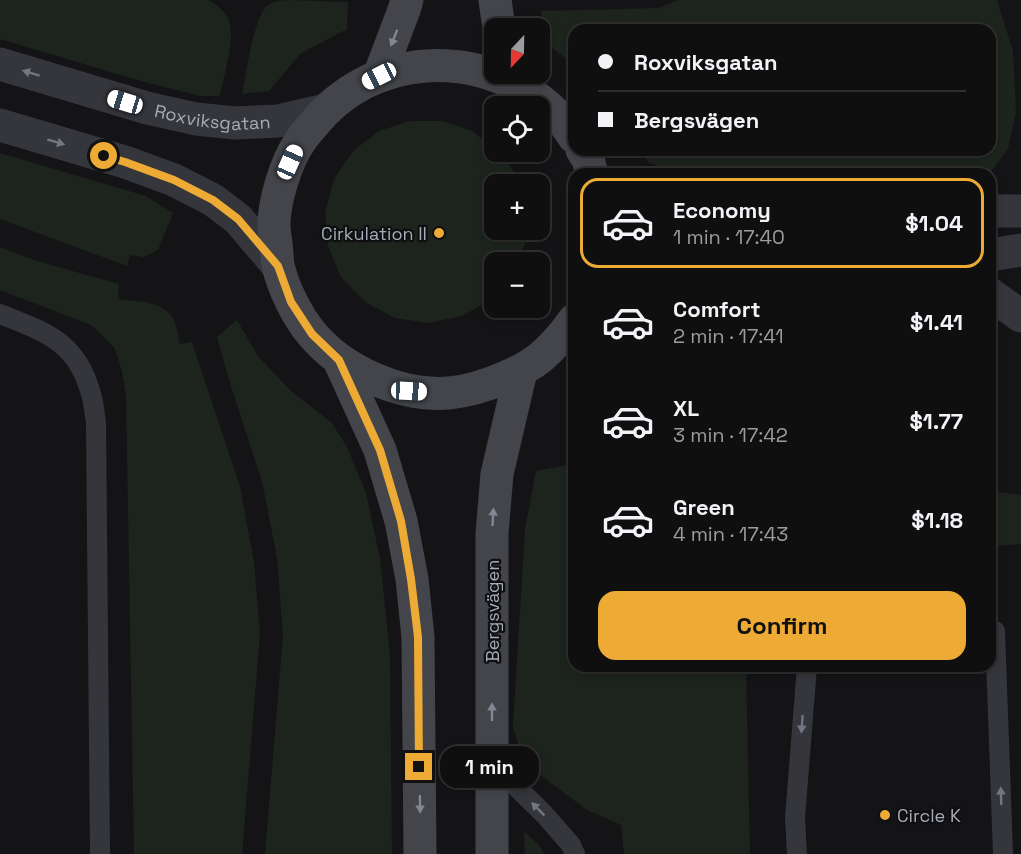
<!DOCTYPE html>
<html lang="en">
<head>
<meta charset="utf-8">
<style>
	:root { --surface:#0f0f10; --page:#181819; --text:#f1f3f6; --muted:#9b9c9f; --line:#2f2f30; --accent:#edaa35 }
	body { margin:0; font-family:"Space Grotesk",sans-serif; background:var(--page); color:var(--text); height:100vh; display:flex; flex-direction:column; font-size:22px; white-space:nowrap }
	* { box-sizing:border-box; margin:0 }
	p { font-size:20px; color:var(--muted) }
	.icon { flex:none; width:33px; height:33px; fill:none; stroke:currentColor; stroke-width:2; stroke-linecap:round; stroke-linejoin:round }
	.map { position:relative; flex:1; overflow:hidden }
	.sheet { position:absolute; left:568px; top:168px; width:428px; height:504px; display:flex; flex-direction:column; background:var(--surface); border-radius:18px; box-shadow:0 3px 9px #0003,0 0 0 2px var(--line) }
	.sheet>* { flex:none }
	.guide { position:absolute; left:568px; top:24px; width:428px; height:132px; border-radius:18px; box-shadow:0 3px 9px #0003,0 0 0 2px var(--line); display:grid; align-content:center; height:132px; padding:0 30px; background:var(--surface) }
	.needle { width:39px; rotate:202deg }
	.tools { position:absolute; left:484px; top:18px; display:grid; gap:12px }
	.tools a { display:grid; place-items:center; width:66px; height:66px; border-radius:12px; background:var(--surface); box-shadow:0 3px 9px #0003,0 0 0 2px var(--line); font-size:30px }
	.end { position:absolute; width:27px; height:27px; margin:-14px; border:8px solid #edaa35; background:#111; box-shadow:0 0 0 3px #111 }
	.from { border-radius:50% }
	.bubble { position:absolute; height:42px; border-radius:18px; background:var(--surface); box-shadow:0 3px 9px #0003,0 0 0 2px var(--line); font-size:20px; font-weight:700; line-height:42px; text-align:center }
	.car { position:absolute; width:18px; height:36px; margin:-18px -9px; border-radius:8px; box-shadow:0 0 4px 2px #0007; background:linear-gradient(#fff 24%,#345 0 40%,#fff 0 76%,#345 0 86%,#fff 0) }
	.guide b { display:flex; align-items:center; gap:21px; height:57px; font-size:22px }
	.guide b+b { border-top:2px solid var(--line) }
	.guide i { width:15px; height:15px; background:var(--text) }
	ul { padding:10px 0 0; list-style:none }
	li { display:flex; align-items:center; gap:18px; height:90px; margin:0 12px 9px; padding:0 18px; border:3px solid transparent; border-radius:18px }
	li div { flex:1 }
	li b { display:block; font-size:22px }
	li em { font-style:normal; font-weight:700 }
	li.current { border-color:var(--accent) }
	li>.icon { width:54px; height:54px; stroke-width:1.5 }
	.primary-button { display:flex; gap:12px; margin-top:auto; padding:12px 30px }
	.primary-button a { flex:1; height:69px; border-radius:18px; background:var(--accent); color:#111; font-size:24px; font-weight:700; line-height:69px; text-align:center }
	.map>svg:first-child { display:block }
	.green { fill:#1c241d }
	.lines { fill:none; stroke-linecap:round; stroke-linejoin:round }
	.service { stroke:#35363b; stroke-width:20 }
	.tertiary { stroke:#35363b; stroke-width:33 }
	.secondary { stroke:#43454b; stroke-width:33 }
	.oneway { fill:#838791 }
	.oneway2 { fill:#73767f }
	.route { stroke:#edaa35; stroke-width:8 }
	.poi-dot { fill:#edaa35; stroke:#0f0f11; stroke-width:2 }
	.labels { text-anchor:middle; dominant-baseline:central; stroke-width:4.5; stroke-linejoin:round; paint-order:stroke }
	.street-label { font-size:18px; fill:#a6abb6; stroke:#0f0f11 }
	.poi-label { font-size:18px; fill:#a6abb6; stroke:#0f0f11; text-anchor:end }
</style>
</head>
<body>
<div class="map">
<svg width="1021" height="854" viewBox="0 0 1021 854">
	<rect width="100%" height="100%" fill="#141416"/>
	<path class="green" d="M0 0H208C218 4 227 13 230 24 234 41 224 77 220 96H200L144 82 0 39Z
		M286 0 348 2 347 29 300 54 269 91 242 94C246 75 254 15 268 5 273 1 279 1 286 0Z
		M678 0H997L1013 51 1016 112 1008 149 989 174H675L648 162 642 150H990V30H574V64L546 44 541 11 659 8Z
		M410 121H442L472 131 495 148V152H499L517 176 520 184H495V230H526V241L518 262H495V295L492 299 462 316 429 323 395 318 365 302 341 277 328 246 325 212 334 179 353 151 379 131Z
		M0 153 146 196 173 213 158 250 144 257 130 255 127 266 0 219Z
		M0 247 37 261 119 284 118 299C138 302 163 300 174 320 177 327 178 336 180 344L192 342 240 486 254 562 260 635 242 854H134L126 395 122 371 114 347 91 325 0 290Z
		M237 320 258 356 291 391 332 423 347 447 366 493 380 558 390 655 392 854H265L283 635 277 558 262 481 232 390 217 337Z
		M574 464V666H746L750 854H624L621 825 587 810 523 762 513 726 525 529 536 471Z
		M990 491 1021 495V544L990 546Z
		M524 831 539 845 544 854H525Z"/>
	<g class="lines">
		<path class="service" d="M0 314C45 332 77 341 91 394 94 403 94 412 96 422L100 854
			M990 631H995L1003 854
			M492 763 544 814 571 845 575 854
			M797 854 795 818 807 666"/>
		<g class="tertiary">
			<path id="s1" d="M0 64 147 108 196 119 235 123 278 121 325 110"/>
			<path d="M0 125 125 162 174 180 213 200 238 219 278 266"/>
			<path d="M990 211H1021"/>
			<path d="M990 255 1021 250"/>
			<path d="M990 294 1021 316"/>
		</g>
		<path class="secondary" d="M495 0 499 28
			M379 76 404 10 407 0
			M574 137C543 89 484 62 426 66 381 69 341 90 313 125 308 131 303 136 299 143 286 162 274 201 274 225 274 230 275 237 276 243 277 250 277 258 278 265 283 288 297 316 312 334 343 371 401 397 449 393 469 391 488 385 506 377 518 372 530 366 541 357 554 346 564 334 574 320
			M582 150 588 159 592 174
			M339 360 380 450 401 521 412 579 418 637 420 854
			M492 854V533L497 474 521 371"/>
	</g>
	<defs><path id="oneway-solid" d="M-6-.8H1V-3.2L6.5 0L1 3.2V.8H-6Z" transform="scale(1.5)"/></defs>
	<g class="oneway">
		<use href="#oneway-solid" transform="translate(394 38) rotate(111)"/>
		<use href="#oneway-solid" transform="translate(493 517) rotate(-87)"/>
		<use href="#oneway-solid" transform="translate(492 712) rotate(-90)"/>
		<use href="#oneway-solid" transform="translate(420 804) rotate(89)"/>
	</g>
	<g class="oneway2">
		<use href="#oneway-solid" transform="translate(31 73) rotate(-163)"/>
		<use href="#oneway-solid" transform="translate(56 142) rotate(16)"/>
		<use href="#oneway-solid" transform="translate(802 724) rotate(94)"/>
		<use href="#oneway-solid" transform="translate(1001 796) rotate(-92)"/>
		<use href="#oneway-solid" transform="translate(538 809) rotate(-135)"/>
	</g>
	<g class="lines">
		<path class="route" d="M104 156 125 162 174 180 213 200 238 219 278 266 291 302 312 334 339 360 380 450 401 521 411 579 418 637 419 767"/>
	</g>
	<g class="poi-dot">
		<circle cx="439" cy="233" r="6"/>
		<circle cx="885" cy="815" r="6"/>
	</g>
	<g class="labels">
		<g class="street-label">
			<text stroke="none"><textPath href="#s1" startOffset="220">Roxviksgatan</textPath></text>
			<text transform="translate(492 611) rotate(-90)">Bergsvägen</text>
		</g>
		<g class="poi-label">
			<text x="427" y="233">Cirkulation II</text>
			<text x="897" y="815" text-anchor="start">Circle K</text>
		</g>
	</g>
</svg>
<div class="tools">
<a><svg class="needle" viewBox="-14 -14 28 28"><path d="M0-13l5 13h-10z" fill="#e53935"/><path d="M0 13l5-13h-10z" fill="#9b9c9f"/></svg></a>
<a><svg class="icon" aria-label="locate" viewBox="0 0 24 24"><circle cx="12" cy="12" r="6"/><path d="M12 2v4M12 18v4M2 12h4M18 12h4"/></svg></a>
<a>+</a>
<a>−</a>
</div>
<i class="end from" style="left:104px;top:156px"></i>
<i class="end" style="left:419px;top:767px"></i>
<div class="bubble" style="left:440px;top:746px;width:99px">1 min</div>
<i class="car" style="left:379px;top:76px;rotate:243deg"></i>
<i class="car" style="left:125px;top:102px;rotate:287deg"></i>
<i class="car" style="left:290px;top:162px;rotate:24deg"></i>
<i class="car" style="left:409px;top:391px;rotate:93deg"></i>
<div class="guide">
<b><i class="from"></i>Roxviksgatan</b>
<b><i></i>Bergsvägen</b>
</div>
<section class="sheet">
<ul>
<li class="current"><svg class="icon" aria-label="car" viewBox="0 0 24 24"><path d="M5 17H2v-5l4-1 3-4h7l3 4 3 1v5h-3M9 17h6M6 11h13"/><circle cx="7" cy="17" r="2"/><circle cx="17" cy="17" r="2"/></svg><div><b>Economy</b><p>1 min · 17:40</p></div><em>$1.04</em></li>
<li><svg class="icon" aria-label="car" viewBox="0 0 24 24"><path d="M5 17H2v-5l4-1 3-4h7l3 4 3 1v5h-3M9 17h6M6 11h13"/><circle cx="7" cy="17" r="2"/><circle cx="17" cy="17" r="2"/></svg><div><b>Comfort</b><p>2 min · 17:41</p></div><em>$1.41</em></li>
<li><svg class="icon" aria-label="car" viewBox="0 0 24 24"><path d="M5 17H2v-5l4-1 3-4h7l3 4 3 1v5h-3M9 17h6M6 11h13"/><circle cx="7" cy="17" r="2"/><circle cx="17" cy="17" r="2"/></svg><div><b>XL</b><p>3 min · 17:42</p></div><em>$1.77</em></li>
<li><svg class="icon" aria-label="car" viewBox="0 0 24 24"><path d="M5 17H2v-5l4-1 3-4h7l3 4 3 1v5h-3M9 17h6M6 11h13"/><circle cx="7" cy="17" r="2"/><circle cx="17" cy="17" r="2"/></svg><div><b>Green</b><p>4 min · 17:43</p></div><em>$1.18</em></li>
</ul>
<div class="primary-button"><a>Confirm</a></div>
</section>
</div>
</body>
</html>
